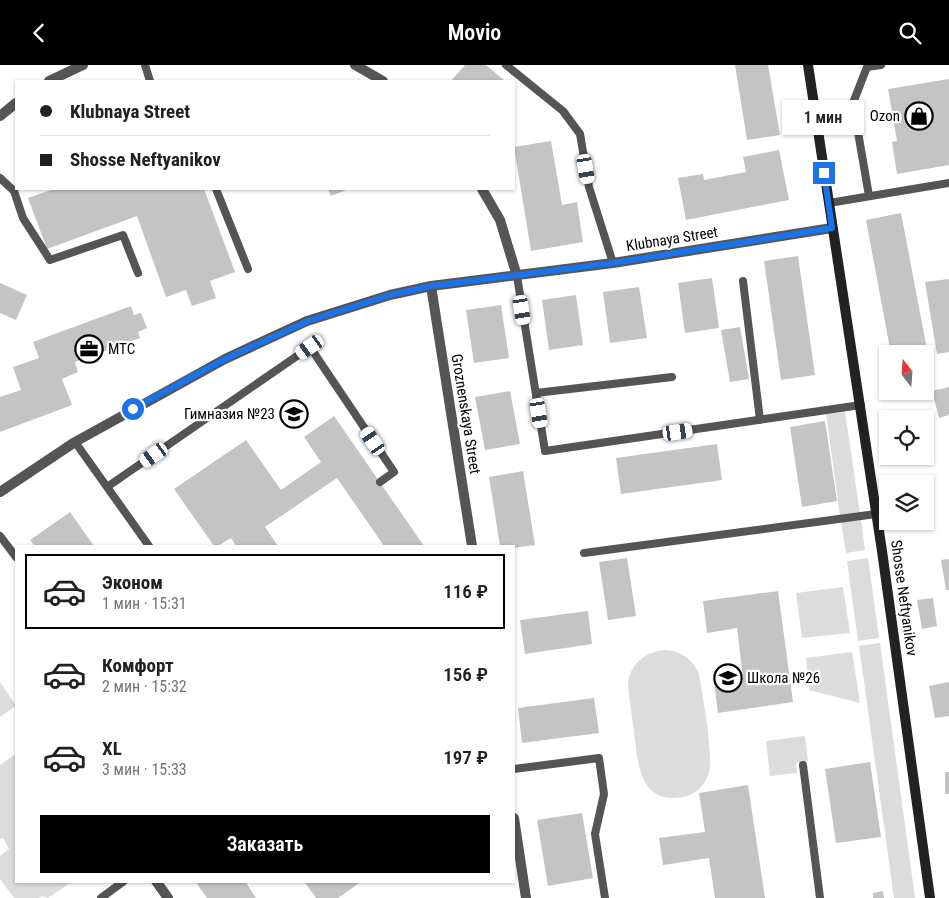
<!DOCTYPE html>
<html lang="ru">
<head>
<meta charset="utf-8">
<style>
	:root { --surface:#fff; --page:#f6f6f6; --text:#202124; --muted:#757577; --line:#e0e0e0; --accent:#000 }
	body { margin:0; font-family:"Roboto Condensed",sans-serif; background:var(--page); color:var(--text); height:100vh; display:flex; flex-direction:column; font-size:19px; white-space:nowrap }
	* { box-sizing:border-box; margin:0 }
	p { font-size:16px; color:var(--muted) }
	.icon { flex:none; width:28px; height:28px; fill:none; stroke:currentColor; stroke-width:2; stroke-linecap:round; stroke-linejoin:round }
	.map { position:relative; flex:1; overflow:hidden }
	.sheet { position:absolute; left:15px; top:480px; width:500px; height:338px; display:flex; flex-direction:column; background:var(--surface); border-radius:0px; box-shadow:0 1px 4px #0004 }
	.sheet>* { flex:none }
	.banner { position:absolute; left:15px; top:15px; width:500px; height:110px; border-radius:0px; box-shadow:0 1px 4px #0004; display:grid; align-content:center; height:110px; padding:0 25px; background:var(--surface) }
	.needle { width:32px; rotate:343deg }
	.tools { position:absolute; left:879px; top:280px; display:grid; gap:10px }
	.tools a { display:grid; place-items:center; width:55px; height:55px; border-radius:0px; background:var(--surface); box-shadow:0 1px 4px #0004; font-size:25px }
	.end { position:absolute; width:22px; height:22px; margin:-11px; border:6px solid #1a73e8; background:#fff; box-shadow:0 0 0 2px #fff }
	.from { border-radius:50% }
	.bubble { position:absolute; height:35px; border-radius:0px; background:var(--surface); box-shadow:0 1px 4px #0004; font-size:16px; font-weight:600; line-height:35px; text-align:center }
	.car { position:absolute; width:15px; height:30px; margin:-15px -8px; border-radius:6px; box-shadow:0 0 4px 1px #0007; background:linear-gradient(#fff 24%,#345 0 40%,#fff 0 76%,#345 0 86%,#fff 0) }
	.banner b { display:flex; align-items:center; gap:18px; height:48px; font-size:19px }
	.banner b+b { border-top:1px solid var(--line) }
	.banner i { width:12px; height:12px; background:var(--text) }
	ul { padding:9px 0 0; list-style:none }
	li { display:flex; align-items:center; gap:15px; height:75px; margin:0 10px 8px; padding:0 15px; border:2px solid transparent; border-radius:0px }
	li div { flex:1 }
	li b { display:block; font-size:19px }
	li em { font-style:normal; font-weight:600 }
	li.on { border-color:var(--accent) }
	li>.icon { width:45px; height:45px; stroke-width:1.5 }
	.primary-button { display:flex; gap:10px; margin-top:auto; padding:10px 25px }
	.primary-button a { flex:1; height:58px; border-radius:0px; background:var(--accent); color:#fff; font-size:20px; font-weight:600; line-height:58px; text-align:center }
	header { display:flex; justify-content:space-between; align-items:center; height:65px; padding:0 25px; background:var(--accent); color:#fff; font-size:22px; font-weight:600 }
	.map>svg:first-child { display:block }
	.green { fill:#dcdcdc }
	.building { fill:#c4c4c4 }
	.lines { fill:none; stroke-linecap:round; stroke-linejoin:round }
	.lane { stroke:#555; stroke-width:8 }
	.street { stroke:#555; stroke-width:10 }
	.secondary { stroke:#222; stroke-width:10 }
	.route { stroke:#1a73e8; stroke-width:6 }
	.labels { text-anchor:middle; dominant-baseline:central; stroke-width:4.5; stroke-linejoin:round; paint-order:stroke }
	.poi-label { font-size:15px; fill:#000; stroke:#fff; text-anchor:end }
	.street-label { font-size:15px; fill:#000; stroke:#fff }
</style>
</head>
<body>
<header><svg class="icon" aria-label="back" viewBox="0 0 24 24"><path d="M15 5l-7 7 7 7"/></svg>Movio<svg class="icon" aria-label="search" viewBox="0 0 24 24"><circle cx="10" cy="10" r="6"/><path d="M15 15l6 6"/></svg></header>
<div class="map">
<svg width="949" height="833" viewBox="0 0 949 833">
	<rect width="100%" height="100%" fill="#fff"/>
	<path class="green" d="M845 347 860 448 840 450 826 349Z
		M861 454 865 485 846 488 841 457Z
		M868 493 879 573 858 576 847 496Z
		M843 522 850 568 802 573 796 528Z
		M880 578 915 833H894L859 581Z
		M667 585C683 587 693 595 699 609 702 628 714 692 709 707 706 720 695 730 683 732 639 740 638 698 634 667 632 651 629 634 628 618 631 597 647 586 667 585Z
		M852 587 860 638 809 625 806 593Z
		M0 617 16 641 0 652Z
		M805 671 808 696 796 698 797 708 770 711 766 676Z
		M16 689V816H73L48 833 42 831 39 833H14L0 814V791L9 784 3 773 0 774V700Z"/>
	<path class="building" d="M465 0H486L505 16H451Z
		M735 0H768L780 70 747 75Z
		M949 14V100L897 109 892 77 897 76 888 24Z
		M551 76 562 140 577 137 583 177 531 186 514 82Z
		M779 85 789 135 686 155 678 113 703 109 704 115 746 107 743 92Z
		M54 124H204L235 207 210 216 216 233 192 241 186 225 166 232 137 151 47 184 28 133Z
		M328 124H349L331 131Z
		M901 148 934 321 925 322V289H891L866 155Z
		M798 191 815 310 781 315 764 196Z
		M712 213 719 263 685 268 678 218Z
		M949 214V287L937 289 925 217Z
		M0 218 27 230 16 255 0 248Z
		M639 222 647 273 610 278 603 227Z
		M576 230 583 280 549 285 542 235Z
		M501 240 509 293 474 298 466 245Z
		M131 241 134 250 141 248 147 263 138 267 140 273 75 297 78 307 62 314 72 340 0 367V332L21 325 13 302 39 293 33 277Z
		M740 262 749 314 730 317 721 265Z
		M949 322V350L939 353 932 326Z
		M510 326 520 379 485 385 475 332Z
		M334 351 424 481H384L337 413 265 462 278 481H236L231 473 218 481H214L174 424 246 375 281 425 321 397 304 372Z
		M825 356 837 436 802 442 790 362Z
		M717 379 722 415 621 429 616 393Z
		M523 406 535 480 514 483V481H500L489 412Z
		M70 447 94 481H35L30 475Z
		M627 493 636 551 608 555 599 497Z
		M949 494V525H946L941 495Z
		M778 526 793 637 718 648 714 617 743 613 737 563 707 568 703 536Z
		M933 533 937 561 922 564 917 535Z
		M588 546 592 579 525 589 520 555Z
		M949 617V651L935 653 929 621Z
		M594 633 599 668 522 678 518 643Z
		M870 697 881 772 836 778 825 704Z
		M945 707H949V729H945Z
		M748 720 765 833H715L709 793 663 800 659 773 705 767 699 728Z
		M582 748 593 813 548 821 537 755Z
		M195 816H245L256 833H207Z
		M304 816H362L338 833H316Z
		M883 826 884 833H873V828Z"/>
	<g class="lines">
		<path class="lane" d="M145 0 150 16
			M506 0 563 46 580 69 589 122 613 198
			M0 113 14 126 23 153 50 195 123 170 138 208
			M216 124 248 204
			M869 131 853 38 867 2 881 0
			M829 138 949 118
			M517 211 545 386 861 340
			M743 216 760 355
			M536 328 672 312
			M75 377 149 481
			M107 422 310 282 394 407 380 417
			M0 471 16 492
			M584 488 876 449
			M803 700 820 833
			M514 704 599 693 604 729 595 769 605 833
			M101 833 124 816"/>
		<path class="street" d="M355 0 383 16
			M49 16 83 0
			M0 51 16 38
			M482 124 500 155 517 211
			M431 221 472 481
			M0 427 75 377 225 294 307 256 390 230 431 221 613 198 832 163
			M514 753 526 833
			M156 816 168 833"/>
		<path class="secondary" d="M808 0 882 486 930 833"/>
	</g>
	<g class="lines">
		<path class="route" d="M133 344 225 294 308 256 390 230 431 221 613 198 832 163 824 108"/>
	</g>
	<defs>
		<g id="shop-ring" transform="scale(1.4375)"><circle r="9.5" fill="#fff" stroke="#000" stroke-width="1.5"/><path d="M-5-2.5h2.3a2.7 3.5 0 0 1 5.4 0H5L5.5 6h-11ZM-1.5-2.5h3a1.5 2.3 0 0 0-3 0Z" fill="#000"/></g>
		<g id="office-ring" transform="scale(1.4375)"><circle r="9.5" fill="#fff" stroke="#000" stroke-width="1.5"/><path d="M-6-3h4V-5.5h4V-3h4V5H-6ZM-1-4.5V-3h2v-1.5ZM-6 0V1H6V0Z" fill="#000"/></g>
		<g id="school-ring" transform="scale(1.4375)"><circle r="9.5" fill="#fff" stroke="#000" stroke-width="1.5"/><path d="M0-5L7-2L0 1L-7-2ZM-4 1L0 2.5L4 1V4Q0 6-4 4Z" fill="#000"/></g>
	</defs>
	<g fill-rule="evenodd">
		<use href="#shop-ring" x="919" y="51"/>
		<use href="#office-ring" x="89" y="284"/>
		<use href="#school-ring" x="294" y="349"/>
		<use href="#school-ring" x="728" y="613"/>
	</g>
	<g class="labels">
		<g class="poi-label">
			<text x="900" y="51">Ozon</text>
			<text x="108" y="284" text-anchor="start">МТС</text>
			<text x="275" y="349">Гимназия №23</text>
			<text x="747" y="613" text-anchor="start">Школа №26</text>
		</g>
		<g class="street-label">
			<text transform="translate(672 174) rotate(-9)">Klubnaya Street</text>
			<text transform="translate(466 349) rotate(81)">Groznenskaya Street</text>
			<text transform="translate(904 533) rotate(82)">Shosse Neftyanikov</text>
		</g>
	</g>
</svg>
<div class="tools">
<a><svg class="needle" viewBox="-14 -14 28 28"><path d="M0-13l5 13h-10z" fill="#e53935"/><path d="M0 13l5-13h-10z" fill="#757577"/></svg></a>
<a><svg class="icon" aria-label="locate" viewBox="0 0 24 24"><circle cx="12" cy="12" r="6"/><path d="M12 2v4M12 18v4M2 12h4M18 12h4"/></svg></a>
<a><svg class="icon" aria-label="layers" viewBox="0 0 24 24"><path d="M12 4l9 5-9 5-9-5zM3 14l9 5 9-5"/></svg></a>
</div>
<i class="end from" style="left:133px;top:344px"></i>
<i class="end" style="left:824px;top:108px"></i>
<div class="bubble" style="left:782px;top:35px;width:82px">1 мин</div>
<i class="car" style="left:586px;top:104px;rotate:170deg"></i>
<i class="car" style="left:522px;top:245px;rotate:171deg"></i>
<i class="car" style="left:310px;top:282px;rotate:235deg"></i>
<i class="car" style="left:539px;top:348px;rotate:171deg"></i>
<i class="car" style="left:678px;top:367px;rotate:82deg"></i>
<i class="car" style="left:373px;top:376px;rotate:326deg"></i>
<i class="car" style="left:154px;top:390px;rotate:235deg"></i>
<div class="banner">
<b><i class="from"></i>Klubnaya Street</b>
<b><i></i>Shosse Neftyanikov</b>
</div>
<section class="sheet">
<ul>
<li class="on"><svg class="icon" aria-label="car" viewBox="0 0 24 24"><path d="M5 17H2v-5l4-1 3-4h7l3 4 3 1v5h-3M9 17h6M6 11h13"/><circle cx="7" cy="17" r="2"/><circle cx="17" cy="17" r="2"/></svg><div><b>Эконом</b><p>1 мин · 15:31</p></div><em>116 ₽</em></li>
<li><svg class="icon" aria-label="car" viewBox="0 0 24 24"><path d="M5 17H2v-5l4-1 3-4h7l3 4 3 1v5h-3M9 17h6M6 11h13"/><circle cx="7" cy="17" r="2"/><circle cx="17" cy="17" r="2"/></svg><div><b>Комфорт</b><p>2 мин · 15:32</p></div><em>156 ₽</em></li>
<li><svg class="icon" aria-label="car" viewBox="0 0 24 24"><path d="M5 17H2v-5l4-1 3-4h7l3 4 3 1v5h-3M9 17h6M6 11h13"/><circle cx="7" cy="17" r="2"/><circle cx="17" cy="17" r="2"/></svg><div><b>XL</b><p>3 мин · 15:33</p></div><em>197 ₽</em></li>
</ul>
<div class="primary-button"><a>Заказать</a></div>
</section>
</div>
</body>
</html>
